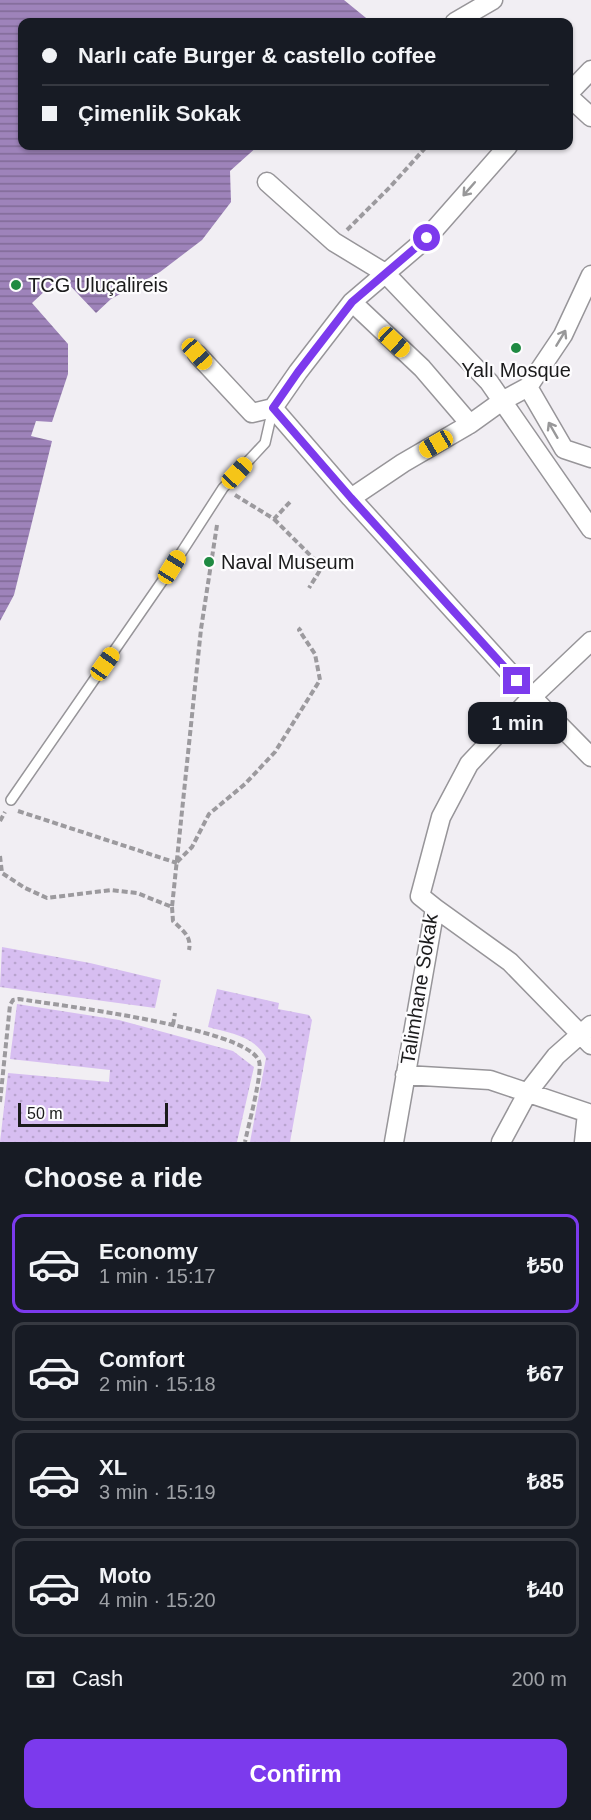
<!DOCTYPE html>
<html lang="en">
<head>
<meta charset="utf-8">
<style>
	:root { --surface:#171b24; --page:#242831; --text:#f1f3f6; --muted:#9ea1a6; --line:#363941; --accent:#7c3aed }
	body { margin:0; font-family:Helvetica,sans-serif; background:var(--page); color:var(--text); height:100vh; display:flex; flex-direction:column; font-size:22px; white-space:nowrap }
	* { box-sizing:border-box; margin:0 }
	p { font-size:20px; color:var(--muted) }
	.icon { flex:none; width:33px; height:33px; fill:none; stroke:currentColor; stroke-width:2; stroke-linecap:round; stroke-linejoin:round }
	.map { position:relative; height:1142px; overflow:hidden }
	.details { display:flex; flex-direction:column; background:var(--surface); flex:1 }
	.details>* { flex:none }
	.top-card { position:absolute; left:18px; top:18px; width:555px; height:132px; border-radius:12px; box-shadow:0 2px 4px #0004; display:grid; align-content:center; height:132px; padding:0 24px; background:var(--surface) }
	.scale { position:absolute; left:18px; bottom:15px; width:150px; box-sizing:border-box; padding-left:6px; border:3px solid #1b1b1c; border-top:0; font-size:16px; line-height:21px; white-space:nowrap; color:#1b1b1c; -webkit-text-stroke:4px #fdfcfe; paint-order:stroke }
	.end { position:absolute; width:27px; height:27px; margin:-14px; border:8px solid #7c3aed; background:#fff; box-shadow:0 0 0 3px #fff }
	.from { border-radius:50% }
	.bubble { position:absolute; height:42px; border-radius:12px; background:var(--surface); box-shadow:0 2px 4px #0004; font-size:20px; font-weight:800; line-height:42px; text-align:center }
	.car { position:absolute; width:18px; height:36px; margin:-18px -9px; border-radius:8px; box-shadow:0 0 4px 2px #0007; background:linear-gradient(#f5c518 24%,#345 0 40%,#f5c518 0 76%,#345 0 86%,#f5c518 0) }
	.top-card b { display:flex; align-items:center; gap:21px; height:57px; font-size:22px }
	.top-card b+b { border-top:2px solid var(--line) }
	.top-card i { width:15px; height:15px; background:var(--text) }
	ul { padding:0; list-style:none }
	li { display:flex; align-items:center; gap:18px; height:99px; margin:0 12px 9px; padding:0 12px; border:3px solid var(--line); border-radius:12px }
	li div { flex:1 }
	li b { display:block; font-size:22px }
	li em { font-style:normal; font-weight:800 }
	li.selected { border-color:var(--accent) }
	li>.icon { width:54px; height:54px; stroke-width:1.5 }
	h2 { padding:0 24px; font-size:27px; line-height:72px }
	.pay { display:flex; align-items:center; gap:15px; height:66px; padding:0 24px; font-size:22px }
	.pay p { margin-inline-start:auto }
	.action { display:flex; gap:12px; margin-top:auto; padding:12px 24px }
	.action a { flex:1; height:69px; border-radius:12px; background:var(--accent); color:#fff; font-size:24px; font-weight:800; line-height:69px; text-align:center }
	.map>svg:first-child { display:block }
	.grass { fill:url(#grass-dots) }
	.water { fill:url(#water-rules) }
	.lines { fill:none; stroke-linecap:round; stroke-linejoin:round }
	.lane-casing { stroke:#979599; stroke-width:12 }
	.street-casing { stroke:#979599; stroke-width:21 }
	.path { stroke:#9c9a9e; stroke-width:4; stroke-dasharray:6 3; stroke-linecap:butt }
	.lane { stroke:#fff; stroke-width:9 }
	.street { stroke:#fff; stroke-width:18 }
	.oneway { stroke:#989899 }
	.route { stroke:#7c3aed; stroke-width:8 }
	.poi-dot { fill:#1f8a42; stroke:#fdfcfe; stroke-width:2 }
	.labels { text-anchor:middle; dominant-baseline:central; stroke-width:4.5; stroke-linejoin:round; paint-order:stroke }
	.poi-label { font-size:20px; fill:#1b1b1c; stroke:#fdfcfe; text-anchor:start }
	.street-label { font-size:20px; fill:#1b1b1c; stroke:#fdfcfe }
</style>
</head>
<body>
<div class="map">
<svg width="591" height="1142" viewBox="0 0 591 1142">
	<defs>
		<pattern id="grass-dots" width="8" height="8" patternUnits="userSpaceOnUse" patternTransform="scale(1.5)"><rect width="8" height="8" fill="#d7bef1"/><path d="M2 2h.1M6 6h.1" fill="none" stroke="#b8a3ce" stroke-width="1.8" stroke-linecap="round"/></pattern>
		<pattern id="water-rules" width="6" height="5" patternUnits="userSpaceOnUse" patternTransform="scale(1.5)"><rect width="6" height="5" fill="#9e83ba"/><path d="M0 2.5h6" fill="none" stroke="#806a96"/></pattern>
	</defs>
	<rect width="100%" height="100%" fill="#f1eef3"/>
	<path class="grass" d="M2 947 90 963 161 980 155 1008 0 987Z
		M217 989 279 1003 278 1009 309 1015 312 1020 290 1142H250L266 1058C255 1036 230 1033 208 1027Z
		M17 1004 119 1020 233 1051 254 1067 237 1142H0L8 1073 109 1082 110 1070 10 1059Z"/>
	<path class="water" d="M0 0H344L371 22H22V146H258L230 171 231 202 202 240 160 272 111 299 96 313 61 276 32 303 68 344V374L52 422 36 421 31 436 52 441 14 595 0 621Z"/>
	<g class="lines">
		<g class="lane-casing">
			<path id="lane" d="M11 800 172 567 223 488 265 443 273 408"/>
		</g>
		<g class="street-casing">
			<path id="street" d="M455 22 493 0
				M568 94 591 70
				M568 96 591 117
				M267 182 334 242 385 273 489 382 591 529
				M352 302 422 368 470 424
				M197 354 252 413 273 408
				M528 387 564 449 591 458
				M273 408 351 498 532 697 591 757
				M273 408 298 372 352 302 427 238 508 146
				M351 498 403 463 470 424 502 401 528 387 563 335 591 275
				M435 908 510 962 591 1045
				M405 1075 490 1080 591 1114
				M394 1142 435 908 420 896 441 817 469 764 532 697 591 641
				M501 1142 528 1092 556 1056 591 1025
				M584 1142 587 1113"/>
		</g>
		<path class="path" d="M347 230 390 187 427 146
			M235 495 274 519 290 502
			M274 519 322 567 309 588
			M18 811 177 863
			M0 821 5 812
			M0 856 2 873 25 888 47 898 111 890 137 893 172 907 201 629 217 525
			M177 862 192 847 209 814 245 784 275 752 320 680 315 654 299 630 301 628
			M172 907 173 921C182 930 192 936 189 950
			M173 1025 175 1013
			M0 1102 10 1005 13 1000 19 999C57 1005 247 1028 259 1061 263 1072 248 1127 245 1142"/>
		<use href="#lane" class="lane"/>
		<use href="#street" class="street"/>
	</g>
	<defs><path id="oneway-shaft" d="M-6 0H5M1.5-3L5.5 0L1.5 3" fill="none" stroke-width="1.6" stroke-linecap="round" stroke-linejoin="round" transform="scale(1.5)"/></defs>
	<g class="oneway">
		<use href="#oneway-shaft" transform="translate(469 189) rotate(131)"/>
		<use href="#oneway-shaft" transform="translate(561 338) rotate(-59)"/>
		<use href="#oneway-shaft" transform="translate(553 430) rotate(-120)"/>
	</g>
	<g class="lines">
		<path class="route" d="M427 238 352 302 298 372 273 408 351 498 517 681"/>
	</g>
	<g class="poi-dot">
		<circle cx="16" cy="285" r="6"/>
		<circle cx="516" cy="348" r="6"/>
		<circle cx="209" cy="562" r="6"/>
	</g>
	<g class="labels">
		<g class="poi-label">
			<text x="28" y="285">TCG Uluçalireis</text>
			<text x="516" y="370" text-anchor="middle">Yalı Mosque</text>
			<text x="221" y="562">Naval Museum</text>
		</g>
		<g class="street-label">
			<text transform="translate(419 989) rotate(-81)">Talimhane Sokak</text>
		</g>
	</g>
</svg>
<div class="scale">50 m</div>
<i class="end from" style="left:427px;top:238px"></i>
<i class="end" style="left:517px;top:681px"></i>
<div class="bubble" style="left:468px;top:702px;width:99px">1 min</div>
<i class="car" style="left:394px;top:342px;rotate:133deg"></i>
<i class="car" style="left:197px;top:354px;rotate:138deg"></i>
<i class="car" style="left:436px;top:444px;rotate:240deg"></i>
<i class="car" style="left:237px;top:473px;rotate:43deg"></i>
<i class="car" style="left:172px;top:567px;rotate:32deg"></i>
<i class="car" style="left:105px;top:664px;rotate:35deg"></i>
<div class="top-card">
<b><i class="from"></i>Narlı cafe Burger &amp; castello coffee</b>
<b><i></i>Çimenlik Sokak</b>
</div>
</div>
<section class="details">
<h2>Choose a ride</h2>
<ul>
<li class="selected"><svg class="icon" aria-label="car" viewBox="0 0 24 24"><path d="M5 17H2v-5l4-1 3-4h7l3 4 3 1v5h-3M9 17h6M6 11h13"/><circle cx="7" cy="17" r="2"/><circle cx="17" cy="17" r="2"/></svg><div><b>Economy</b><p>1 min · 15:17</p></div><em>₺50</em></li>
<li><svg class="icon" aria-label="car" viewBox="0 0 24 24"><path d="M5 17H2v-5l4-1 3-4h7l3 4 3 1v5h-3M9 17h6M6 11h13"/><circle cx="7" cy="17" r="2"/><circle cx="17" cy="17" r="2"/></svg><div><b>Comfort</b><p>2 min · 15:18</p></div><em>₺67</em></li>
<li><svg class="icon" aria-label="car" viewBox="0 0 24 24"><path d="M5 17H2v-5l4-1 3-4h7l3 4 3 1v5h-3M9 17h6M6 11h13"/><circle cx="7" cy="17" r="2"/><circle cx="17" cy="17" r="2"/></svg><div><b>XL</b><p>3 min · 15:19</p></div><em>₺85</em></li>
<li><svg class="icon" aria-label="car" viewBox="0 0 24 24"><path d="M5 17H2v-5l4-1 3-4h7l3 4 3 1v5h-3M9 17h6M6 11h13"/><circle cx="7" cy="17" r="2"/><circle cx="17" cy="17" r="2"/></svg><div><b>Moto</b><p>4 min · 15:20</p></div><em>₺40</em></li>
</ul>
<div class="pay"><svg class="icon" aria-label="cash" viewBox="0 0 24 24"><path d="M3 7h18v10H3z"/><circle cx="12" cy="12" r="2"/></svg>Cash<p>200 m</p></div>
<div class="action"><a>Confirm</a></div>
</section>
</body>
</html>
